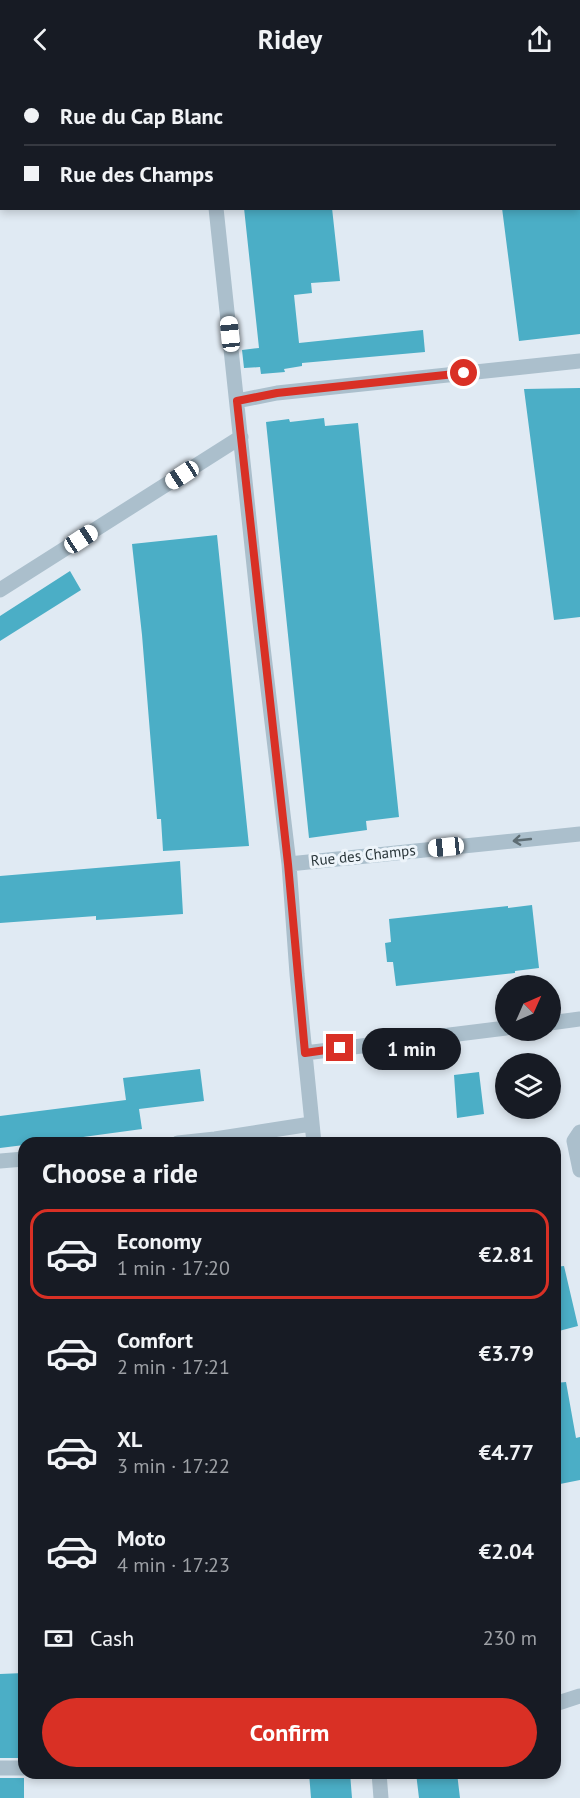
<!DOCTYPE html>
<html lang="en">
<head>
<meta charset="utf-8">
<style>
	:root { --surface:#171b24; --page:#242831; --text:#f1f3f6; --muted:#9ea1a6; --line:#363941; --accent:#d93025 }
	body { margin:0; font-family:"PT Sans",sans-serif; background:var(--page); color:var(--text); height:100vh; display:flex; flex-direction:column; font-size:22px; white-space:nowrap }
	* { box-sizing:border-box; margin:0 }
	p { font-size:20px; color:var(--muted) }
	.icon { flex:none; width:33px; height:33px; fill:none; stroke:currentColor; stroke-width:2; stroke-linecap:round; stroke-linejoin:round }
	.map { position:relative; flex:1; overflow:hidden }
	.drawer { position:absolute; left:18px; top:1059px; width:543px; height:642px; display:flex; flex-direction:column; background:var(--surface); border-radius:18px; box-shadow:0 3px 9px #0003 }
	.drawer>* { flex:none }
	.banner { position:absolute; left:0px; top:0px; width:580px; height:132px; box-shadow:0 3px 9px #0003; display:grid; align-content:center; height:132px; padding:0 24px; background:var(--surface) }
	.needle { width:39px; rotate:45deg }
	.buttons { position:absolute; left:495px; top:897px; display:grid; gap:12px }
	.buttons a { display:grid; place-items:center; width:66px; height:66px; border-radius:50%; background:var(--surface); box-shadow:0 3px 9px #0003; font-size:30px }
	.end { position:absolute; width:27px; height:27px; margin:-14px; border:8px solid #d93025; background:#fff; box-shadow:0 0 0 3px #fff }
	.from { border-radius:50% }
	.bubble { position:absolute; height:42px; border-radius:21px; background:var(--surface); box-shadow:0 3px 9px #0003; font-size:20px; font-weight:600; line-height:42px; text-align:center }
	.car { position:absolute; width:18px; height:36px; margin:-18px -9px; border-radius:8px; box-shadow:0 0 4px 2px #0007; background:linear-gradient(#fff 24%,#345 0 40%,#fff 0 76%,#345 0 86%,#fff 0) }
	.banner b { display:flex; align-items:center; gap:21px; height:57px; font-size:22px }
	.banner b+b { border-top:2px solid var(--line) }
	.banner i { width:15px; height:15px; background:var(--text) }
	ul { padding:0; list-style:none }
	li { display:flex; align-items:center; gap:18px; height:90px; margin:0 12px 9px; padding:0 12px; border:3px solid transparent; border-radius:18px }
	li div { flex:1 }
	li b { display:block; font-size:22px }
	li em { font-style:normal; font-weight:600 }
	li.selected { border-color:var(--accent) }
	li>.icon { width:54px; height:54px; stroke-width:1.5 }
	h2 { padding:0 24px; font-size:27px; line-height:72px }
	.pay { display:flex; align-items:center; gap:15px; height:66px; padding:0 24px; font-size:22px }
	.pay p { margin-inline-start:auto }
	.primary-button { display:flex; gap:12px; margin-top:auto; padding:12px 24px }
	.primary-button a { flex:1; height:69px; border-radius:36px; background:var(--accent); color:#fff; font-size:24px; font-weight:600; line-height:69px; text-align:center }
	header { display:flex; justify-content:space-between; align-items:center; height:78px; padding:0 24px; background:var(--surface); font-size:27px; font-weight:600 }
	.map>svg:first-child { display:block }
	.building { fill:#4baec6 }
	.lines { fill:none; stroke-linecap:round; stroke-linejoin:round }
	.minor { stroke:#abbfcc; stroke-width:15 }
	.oneway { stroke:#5e6d74 }
	.route { stroke:#d93025; stroke-width:8 }
	.labels { text-anchor:middle; dominant-baseline:central; stroke-width:6; stroke-linejoin:round; paint-order:stroke }
	.street-label { font-size:15px; fill:#2a363a; stroke:#edf4fa }
</style>
</head>
<body>
<header><svg class="icon" aria-label="back" viewBox="0 0 24 24"><path d="M15 5l-7 7 7 7"/></svg>Ridey<svg class="icon" aria-label="share" viewBox="0 0 24 24"><path d="M12 15V3M7 8l5-5 5 5M5 13v7h14v-7"/></svg></header>
<div class="map">
<svg width="580" height="1720" viewBox="0 0 580 1720">
	<rect width="100%" height="100%" fill="#e0eaf3"/>
	<path class="building" d="M244 130H332L340 203 311 205 312 215 294 217 299 265 423 252 425 274 302 285V288L284 291 285 294 261 296 260 289 244 290 242 272 259 270Z
		M502 130H580V256L519 263Z
		M580 310V539L554 542 524 311Z
		M324 340 325 348 358 345 399 739 366 743 367 752 309 760 266 344 289 341 290 344Z
		M217 457 249 768 163 773 161 741H157L156 728 142 557 132 466Z
		M70 493 81 512 0 563V538Z
		M180 783 183 836 96 842V838L0 845V798Z
		M532 827 539 890 515 893V895L396 908 393 884H387L385 865 391 864 389 841 508 828V830Z
		M200 991 204 1023 139 1031 142 1051 39 1065H24V1067L0 1070V1038L126 1022 123 1000Z
		M479 994 484 1036 457 1040 454 997Z
		M564 1188 578 1248 555 1254V1189Z
		M566 1304 576 1360 580 1359V1402L555 1407V1305Z
		M24 1595V1680H0V1596Z
		M309 1695H350L352 1720H311Z
		M416 1695H457L460 1720H419Z
		M0 1700H24V1720H0Z"/>
	<g class="lines">
		<path class="minor" d="M202 0V2
			M57 2 58 0
			M0 55 2 53
			M216 130 260 544 289 786 297 896 314 1065
			M237 323 277 315 580 283
			M0 512 241 359
			M289 786 580 756
			M550 945 580 941
			M305 975 506 950
			M580 1054 574 1063 580 1092
			M178 1065 215 1061 311 1046
			M0 1083 24 1081
			M555 1626 580 1618
			M0 1690H24
			M379 1695 381 1720"/>
	</g>
	<defs><path id="oneway-shaft" d="M-6 0H5M1.5-3L5.5 0L1.5 3" fill="none" stroke-width="1.6" stroke-linecap="round" stroke-linejoin="round" transform="scale(1.5)"/></defs>
	<use class="oneway" href="#oneway-shaft" transform="translate(522 762) rotate(174)"/>
	<g class="lines">
		<path class="route" d="M340 970 305 975 288 786 237 323 277 315 464 295"/>
	</g>
	<g class="labels">
		<g class="street-label">
			<text transform="translate(363 777) rotate(-6)">Rue des Champs</text>
		</g>
	</g>
</svg>
<div class="buttons">
<a><svg class="needle" viewBox="-14 -14 28 28"><path d="M0-13l5 13h-10z" fill="#e53935"/><path d="M0 13l5-13h-10z" fill="#9ea1a6"/></svg></a>
<a><svg class="icon" aria-label="layers" viewBox="0 0 24 24"><path d="M12 4l9 5-9 5-9-5zM3 14l9 5 9-5"/></svg></a>
</div>
<i class="end from" style="left:464px;top:295px"></i>
<i class="end" style="left:340px;top:970px"></i>
<div class="bubble" style="left:362px;top:950px;width:99px">1 min</div>
<i class="car" style="left:230px;top:256px;rotate:354deg"></i>
<i class="car" style="left:182px;top:397px;rotate:237deg"></i>
<i class="car" style="left:81px;top:461px;rotate:57deg"></i>
<i class="car" style="left:446px;top:769px;rotate:264deg"></i>
<div class="banner">
<b><i class="from"></i>Rue du Cap Blanc</b>
<b><i></i>Rue des Champs</b>
</div>
<section class="drawer">
<h2>Choose a ride</h2>
<ul>
<li class="selected"><svg class="icon" aria-label="car" viewBox="0 0 24 24"><path d="M5 17H2v-5l4-1 3-4h7l3 4 3 1v5h-3M9 17h6M6 11h13"/><circle cx="7" cy="17" r="2"/><circle cx="17" cy="17" r="2"/></svg><div><b>Economy</b><p>1 min · 17:20</p></div><em>€2.81</em></li>
<li><svg class="icon" aria-label="car" viewBox="0 0 24 24"><path d="M5 17H2v-5l4-1 3-4h7l3 4 3 1v5h-3M9 17h6M6 11h13"/><circle cx="7" cy="17" r="2"/><circle cx="17" cy="17" r="2"/></svg><div><b>Comfort</b><p>2 min · 17:21</p></div><em>€3.79</em></li>
<li><svg class="icon" aria-label="car" viewBox="0 0 24 24"><path d="M5 17H2v-5l4-1 3-4h7l3 4 3 1v5h-3M9 17h6M6 11h13"/><circle cx="7" cy="17" r="2"/><circle cx="17" cy="17" r="2"/></svg><div><b>XL</b><p>3 min · 17:22</p></div><em>€4.77</em></li>
<li><svg class="icon" aria-label="car" viewBox="0 0 24 24"><path d="M5 17H2v-5l4-1 3-4h7l3 4 3 1v5h-3M9 17h6M6 11h13"/><circle cx="7" cy="17" r="2"/><circle cx="17" cy="17" r="2"/></svg><div><b>Moto</b><p>4 min · 17:23</p></div><em>€2.04</em></li>
</ul>
<div class="pay"><svg class="icon" aria-label="cash" viewBox="0 0 24 24"><path d="M3 7h18v10H3z"/><circle cx="12" cy="12" r="2"/></svg>Cash<p>230 m</p></div>
<div class="primary-button"><a>Confirm</a></div>
</section>
</div>
</body>
</html>
